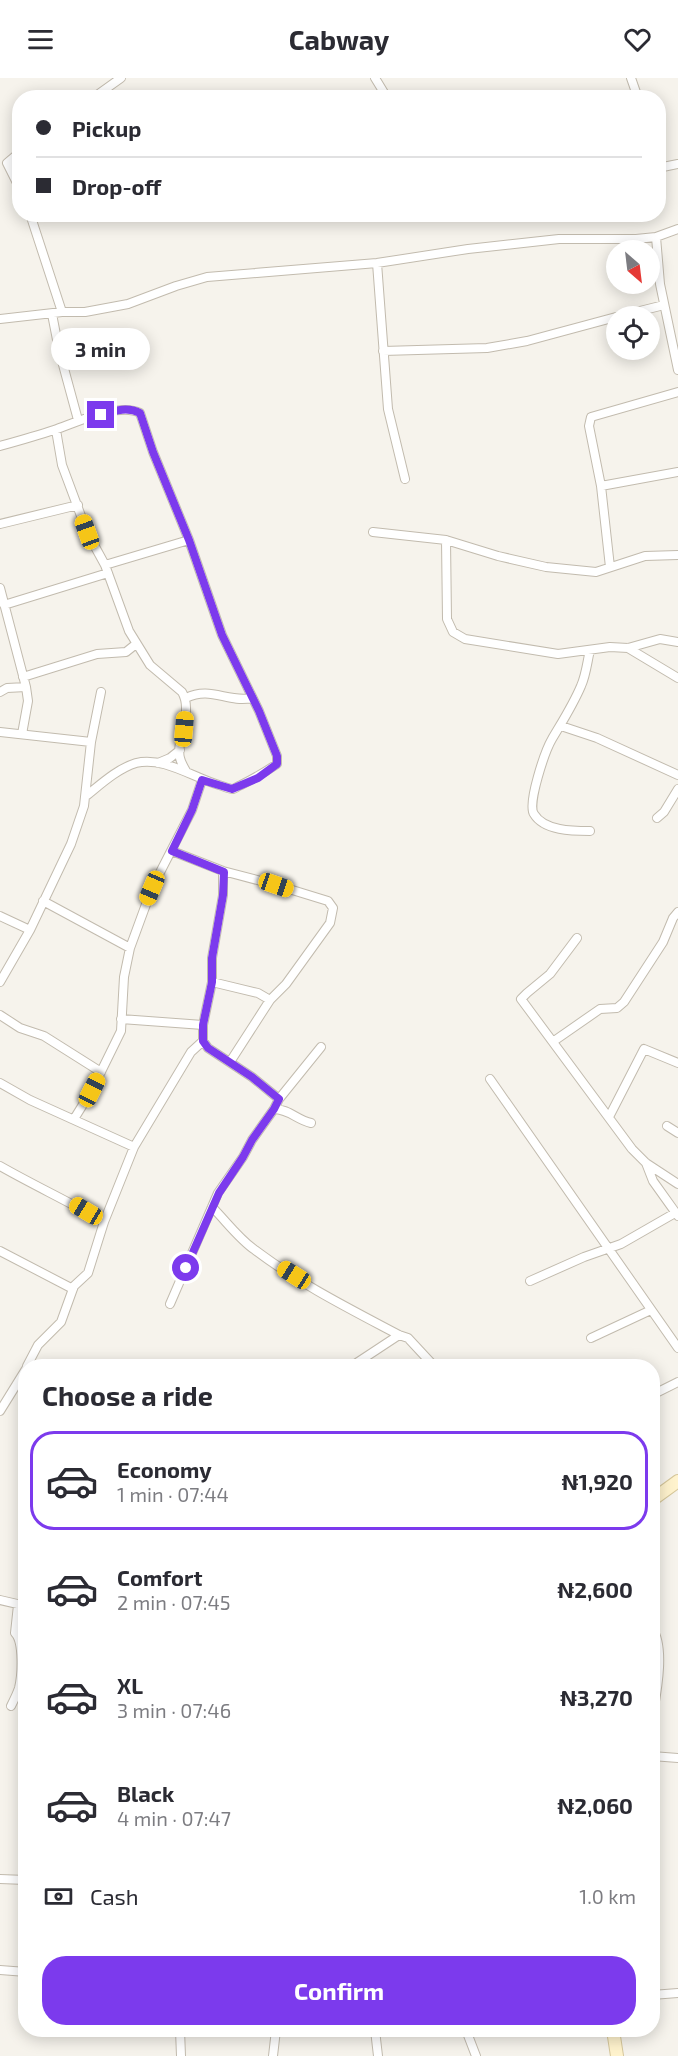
<!DOCTYPE html>
<html lang="en">
<head>
<meta charset="utf-8">
<style>
	:root { --surface:#fff; --page:#f2f2f3; --text:#2b2b33; --muted:#7c7c81; --line:#e1e1e2; --accent:#7c3aed }
	body { margin:0; font-family:"Exo 2",sans-serif; background:var(--page); color:var(--text); height:100vh; display:flex; flex-direction:column; font-size:22px; white-space:nowrap }
	* { box-sizing:border-box; margin:0 }
	p { font-size:20px; color:var(--muted) }
	.icon { flex:none; width:33px; height:33px; fill:none; stroke:currentColor; stroke-width:2; stroke-linecap:round; stroke-linejoin:round }
	.map { position:relative; flex:1; overflow:hidden }
	.panel { position:absolute; left:18px; top:1281px; width:642px; height:678px; display:flex; flex-direction:column; background:var(--surface); border-radius:24px; box-shadow:0 3px 15px #0003 }
	.panel>* { flex:none }
	.hud { position:absolute; left:12px; top:12px; width:654px; height:132px; border-radius:24px; box-shadow:0 3px 15px #0003; display:grid; align-content:center; height:132px; padding:0 24px; background:var(--surface) }
	.needle { width:39px; rotate:152deg }
	.fabs { position:absolute; left:606px; top:162px; display:grid; gap:12px }
	.fabs a { display:grid; place-items:center; width:54px; height:54px; border-radius:50%; background:var(--surface); box-shadow:0 3px 15px #0003; font-size:30px }
	.end { position:absolute; width:27px; height:27px; margin:-14px; border:8px solid #7c3aed; background:#fff; box-shadow:0 0 0 3px #fff }
	.from { border-radius:50% }
	.bubble { position:absolute; height:42px; border-radius:21px; background:var(--surface); box-shadow:0 3px 15px #0003; font-size:20px; font-weight:700; line-height:42px; text-align:center }
	.car { position:absolute; width:18px; height:36px; margin:-18px -9px; border-radius:8px; box-shadow:0 0 4px 2px #0007; background:linear-gradient(#f5c518 24%,#345 0 40%,#f5c518 0 76%,#345 0 86%,#f5c518 0) }
	.hud b { display:flex; align-items:center; gap:21px; height:57px; font-size:22px }
	.hud b+b { border-top:2px solid var(--line) }
	.hud i { width:15px; height:15px; background:var(--text) }
	ul { padding:0; list-style:none }
	li { display:flex; align-items:center; gap:18px; height:99px; margin:0 12px 9px; padding:0 12px; border:3px solid transparent; border-radius:24px }
	li div { flex:1 }
	li b { display:block; font-size:22px }
	li em { font-style:normal; font-weight:700 }
	li.selected { border-color:var(--accent) }
	li>.icon { width:54px; height:54px; stroke-width:1.5 }
	h2 { padding:0 24px; font-size:27px; line-height:72px }
	.pay { display:flex; align-items:center; gap:15px; height:66px; padding:0 24px; font-size:22px }
	.pay p { margin-inline-start:auto }
	.button { display:flex; gap:12px; margin-top:auto; padding:12px 24px }
	.button a { flex:1; height:69px; border-radius:24px; background:var(--accent); color:#fff; font-size:24px; font-weight:700; line-height:69px; text-align:center }
	header { display:flex; justify-content:space-between; align-items:center; height:78px; padding:0 24px; background:var(--surface); font-size:27px; font-weight:700 }
	.map>svg:first-child { display:block }
	.lines { fill:none; stroke-linecap:round; stroke-linejoin:round }
	.street-casing { stroke:#c2bbae; stroke-width:10 }
	.secondary-casing { stroke:#d6c79b; stroke-width:14 }
	.street { stroke:#fff; stroke-width:8 }
	.secondary { stroke:#fff3cd; stroke-width:12 }
	.route { stroke:#7c3aed; stroke-width:8 }
</style>
</head>
<body>
<header><svg class="icon" aria-label="menu" viewBox="0 0 24 24"><path d="M4 6h16M4 12h16M4 18h16"/></svg>Cabway<svg class="icon" aria-label="heart" viewBox="0 0 24 24"><path d="M12 20l-8-8c-3-5 5-10 8-4 3-6 11-1 8 4z"/></svg></header>
<div class="map">
<svg width="678" height="1978" viewBox="0 0 678 1978">
	<rect width="100%" height="100%" fill="#f6f3ec"/>
	<g class="lines">
		<g class="street-casing">
			<path id="street" d="M375 0 386 18
				M631 0 638 20
				M93 20 121 0
				M20 74 7 85 20 111
				M658 90 678 86
				M30 136 62 234
				M656 159 660 206 678 292
				M377 185 388 331 405 401
				M52 236 59 272 78 342
				M620 238 664 227
				M0 241 62 234H85L128 226 176 208 207 199 377 185 468 171 559 161H636L656 159 678 151
				M383 273 487 270 527 263 616 239
				M56 352 62 387 87 454 105 487 129 553 150 587 182 614C194 634 175 664 180 680 181 685 184 689 186 693
				M0 368C18 363 36 358 54 352 75 345 119 324 140 335L153 374 189 462 222 557 259 633 277 678V686C264 695 255 700 241 707 238 708 236 710 233 711 229 711 223 708 219 707 194 700 163 678 136 685 117 691 101 706 86 718
				M601 408 678 394
				M0 446 78 427
				M373 454 446 462 498 478 546 489 596 494 645 478 678 477
				M446 462 447 541 453 554 465 561 558 576 610 569 628 570 660 561 678 564
				M105 487 189 462
				M610 489 601 408 589 348 591 339 678 314
				M0 510 26 609 28 623 22 656
				M4 527 108 495
				M628 570 678 600
				M590 572C587 585 586 597 581 608 573 627 562 644 552 661 545 673 527 726 534 736 544 753 573 753 590 753
				M23 599 97 576 126 574 136 566
				M0 614 7 610 26 609
				M186 620C211 608 227 625 252 620
				M561 648 597 660 678 697
				M0 654 91 664
				M158 685 170 680 180 672
				M657 740 664 734 678 711
				M172 773 223 793 276 807 328 823 333 830 330 845 286 906 270 922 230 984
				M43 823 130 870
				M0 838 30 852
				M577 860 550 896 527 915 521 921 632 1071 646 1085 678 1106
				M0 904 30 852 71 766 84 728 91 664 101 614
				M212 904 258 915 270 922
				M0 937 20 950 44 958 101 994
				M121 941 203 947
				M203 963 208 970 252 999 279 1021
				M554 963 600 931 617 930 624 924 663 864 673 840 678 834
				M490 1001 678 1270
				M0 1005 30 1022 134 1069
				M274 1031C289 1031 297 1042 311 1045
				M609 1039 644 971 678 985
				M74 1041 92 1012 121 953 124 899 130 870 152 810 192 732 202 702
				M667 1048 678 1055
				M646 1085 653 1103 678 1138
				M0 1088C35 1108 70 1124 104 1144
				M212 1129C226 1143 239 1161 255 1172 300 1206 350 1231 399 1257L408 1260 434 1288
				M0 1173 73 1211
				M530 1203 584 1179 621 1166 675 1135
				M170 1226 218 1115 243 1079 252 1062 274 1031 279 1021 321 969
				M591 1260 651 1232
				M27 1288 38 1267 61 1244 74 1208 88 1195 104 1144 134 1069 191 974 203 963V947L212 904V880L223 817V793
				M352 1288 399 1257
				M652 1317 678 1304
				M0 1333 26 1291
				M0 1522 26 1528
				M652 1550C666 1570 656 1617 652 1641
				M11 1628C14 1622 17 1616 19 1610 22 1598 24 1564 15 1555L18 1527
				M652 1678 678 1680
				M0 1801 26 1802
				M0 1892 26 1894
				M652 1917 678 1915
				M180 1952 181 1978
				M375 1952 378 1978
				M466 1952 476 1978
				M273 1978 276 1952"/>
		</g>
		<g class="secondary-casing">
			<path id="secondary" d="M652 1422 678 1403
				M613 1952 617 1978"/>
		</g>
		<use href="#street" class="street"/>
		<use href="#secondary" class="secondary"/>
	</g>
	<g class="lines">
		<path class="route" d="M101 337C114 333 127 328 140 335L153 374 189 462 222 557 259 633 277 678V686L258 700 232 711 202 702 192 732 172 773 224 794 223 817 212 880V904L203 947V963L208 970 252 999 279 1021 274 1031 252 1062 243 1079 219 1115 186 1190"/>
	</g>
</svg>
<div class="fabs">
<a><svg class="needle" viewBox="-14 -14 28 28"><path d="M0-13l5 13h-10z" fill="#e53935"/><path d="M0 13l5-13h-10z" fill="#7c7c81"/></svg></a>
<a><svg class="icon" aria-label="locate" viewBox="0 0 24 24"><circle cx="12" cy="12" r="6"/><path d="M12 2v4M12 18v4M2 12h4M18 12h4"/></svg></a>
</div>
<i class="end from" style="left:186px;top:1190px"></i>
<i class="end" style="left:101px;top:337px"></i>
<div class="bubble" style="left:51px;top:250px;width:99px">3 min</div>
<i class="car" style="left:87px;top:454px;rotate:340deg"></i>
<i class="car" style="left:184px;top:651px;rotate:5deg"></i>
<i class="car" style="left:276px;top:807px;rotate:109deg"></i>
<i class="car" style="left:152px;top:810px;rotate:203deg"></i>
<i class="car" style="left:92px;top:1012px;rotate:27deg"></i>
<i class="car" style="left:86px;top:1133px;rotate:301deg"></i>
<i class="car" style="left:294px;top:1197px;rotate:302deg"></i>
<div class="hud">
<b><i class="from"></i>Pickup</b>
<b><i></i>Drop-off</b>
</div>
<section class="panel">
<h2>Choose a ride</h2>
<ul>
<li class="selected"><svg class="icon" aria-label="car" viewBox="0 0 24 24"><path d="M5 17H2v-5l4-1 3-4h7l3 4 3 1v5h-3M9 17h6M6 11h13"/><circle cx="7" cy="17" r="2"/><circle cx="17" cy="17" r="2"/></svg><div><b>Economy</b><p>1 min · 07:44</p></div><em>₦1,920</em></li>
<li><svg class="icon" aria-label="car" viewBox="0 0 24 24"><path d="M5 17H2v-5l4-1 3-4h7l3 4 3 1v5h-3M9 17h6M6 11h13"/><circle cx="7" cy="17" r="2"/><circle cx="17" cy="17" r="2"/></svg><div><b>Comfort</b><p>2 min · 07:45</p></div><em>₦2,600</em></li>
<li><svg class="icon" aria-label="car" viewBox="0 0 24 24"><path d="M5 17H2v-5l4-1 3-4h7l3 4 3 1v5h-3M9 17h6M6 11h13"/><circle cx="7" cy="17" r="2"/><circle cx="17" cy="17" r="2"/></svg><div><b>XL</b><p>3 min · 07:46</p></div><em>₦3,270</em></li>
<li><svg class="icon" aria-label="car" viewBox="0 0 24 24"><path d="M5 17H2v-5l4-1 3-4h7l3 4 3 1v5h-3M9 17h6M6 11h13"/><circle cx="7" cy="17" r="2"/><circle cx="17" cy="17" r="2"/></svg><div><b>Black</b><p>4 min · 07:47</p></div><em>₦2,060</em></li>
</ul>
<div class="pay"><svg class="icon" aria-label="cash" viewBox="0 0 24 24"><path d="M3 7h18v10H3z"/><circle cx="12" cy="12" r="2"/></svg>Cash<p>1.0 km</p></div>
<div class="button"><a>Confirm</a></div>
</section>
</div>
</body>
</html>
